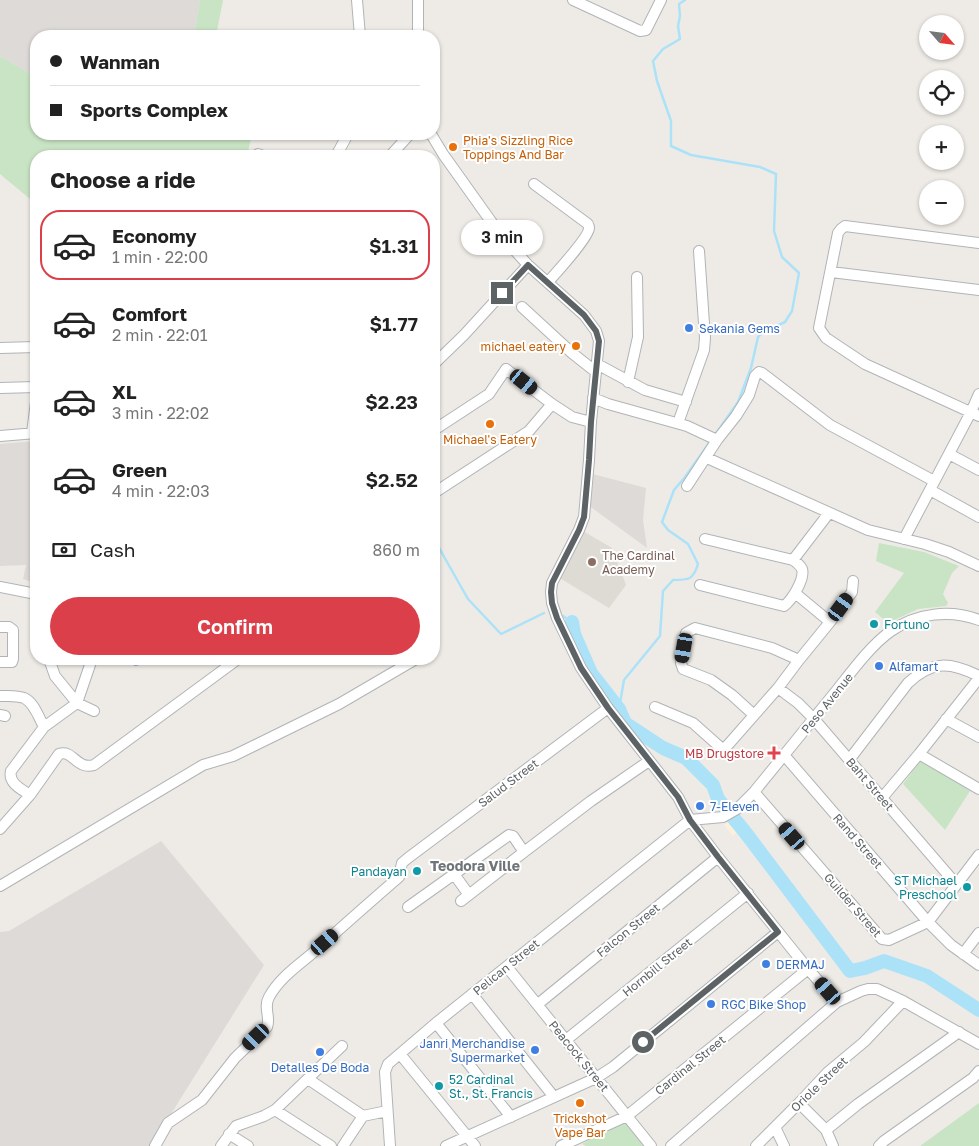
<!DOCTYPE html>
<html lang="en">
<head>
<meta charset="utf-8">
<style>
	:root { --surface:#fff; --page:#f2f2f2; --text:#222; --muted:#767676; --line:#e0e0e0; --accent:#db3f49 }
	body { margin:0; font-family:"Golos Text",sans-serif; background:var(--page); color:var(--text); height:100vh; display:flex; flex-direction:column; font-size:19px; white-space:nowrap }
	* { box-sizing:border-box; margin:0 }
	p { font-size:16px; color:var(--muted) }
	.icon { flex:none; width:28px; height:28px; fill:none; stroke:currentColor; stroke-width:2; stroke-linecap:round; stroke-linejoin:round }
	.map { position:relative; flex:1; overflow:hidden }
	.side { position:absolute; left:30px; top:150px; width:410px; height:515px; display:flex; flex-direction:column; background:var(--surface); border-radius:20px; box-shadow:0 1px 4px #0004 }
	.side>* { flex:none }
	.hud { position:absolute; left:30px; top:30px; width:410px; height:110px; border-radius:20px; box-shadow:0 1px 4px #0004; display:grid; align-content:center; height:110px; padding:0 20px; background:var(--surface) }
	.needle { width:32px; rotate:118deg }
	.controls { position:absolute; left:919px; top:15px; display:grid; gap:10px }
	.controls a { display:grid; place-items:center; width:45px; height:45px; border-radius:50%; background:var(--surface); box-shadow:0 1px 4px #0004; font-size:25px }
	.end { position:absolute; width:22px; height:22px; margin:-11px; border:6px solid #5d6265; background:#fff; box-shadow:0 0 0 2px #fff }
	.from { border-radius:50% }
	.bubble { position:absolute; height:35px; border-radius:18px; background:var(--surface); box-shadow:0 1px 4px #0004; font-size:16px; font-weight:600; line-height:35px; text-align:center }
	.car { position:absolute; width:15px; height:30px; margin:-15px -8px; border-radius:6px; box-shadow:0 0 4px 1px #0007; background:linear-gradient(#222 24%,#8ab4d8 0 40%,#222 0 76%,#8ab4d8 0 86%,#222 0) }
	.hud b { display:flex; align-items:center; gap:18px; height:48px; font-size:19px }
	.hud b+b { border-top:1px solid var(--line) }
	.hud i { width:12px; height:12px; background:var(--text) }
	ul { padding:0; list-style:none }
	li { display:flex; align-items:center; gap:15px; height:70px; margin:0 10px 8px; padding:0 10px; border:2px solid transparent; border-radius:20px }
	li div { flex:1 }
	li b { display:block; font-size:19px }
	li em { font-style:normal; font-weight:600 }
	li.active { border-color:var(--accent) }
	li>.icon { width:45px; height:45px; stroke-width:1.5 }
	h2 { padding:0 20px; font-size:22px; line-height:60px }
	.pay { display:flex; align-items:center; gap:12px; height:55px; padding:0 20px; font-size:19px }
	.pay p { margin-inline-start:auto }
	.button { display:flex; gap:10px; margin-top:auto; padding:10px 20px }
	.button a { flex:1; height:58px; border-radius:30px; background:var(--accent); color:#fff; font-size:20px; font-weight:600; line-height:58px; text-align:center }
	.map>svg:first-child { display:block }
	.commercial { fill:#fbf0de }
	.industrial { fill:#dddad8 }
	.education { fill:#dedbd4 }
	.green { fill:#c9e4c4 }
	.lines { fill:none; stroke-linecap:round; stroke-linejoin:round }
	.stream { stroke:#ace2f8; stroke-width:2.5 }
	.river { stroke:#ace2f8; stroke-width:14 }
	.minor-casing { stroke:#b1b4b7; stroke-width:12 }
	.minor { stroke:#fff; stroke-width:10 }
	.route { stroke:#5d6265; stroke-width:6 }
	.food-dot { fill:#e8710a; stroke:#fff; stroke-width:2 }
	.shop-dot { fill:#3f7fe0; stroke:#fff; stroke-width:2 }
	.education-dot { fill:#8d6e63; stroke:#fff; stroke-width:2 }
	.culture-dot { fill:#0f9aa8; stroke:#fff; stroke-width:2 }
	.health-dot { fill:#e0444e; stroke:#fff; stroke-width:2 }
	.labels { text-anchor:middle; dominant-baseline:central; stroke-width:4; stroke-linejoin:round; paint-order:stroke }
	.food-label { font-size:12px; fill:#c56008; stroke:#fff }
	.shop-label { font-size:12px; fill:#366cbe; stroke:#fff; text-anchor:start }
	.education-label { font-size:12px; fill:#785e54; stroke:#fff; text-anchor:start }
	.culture-label { font-size:12px; fill:#0d838f; stroke:#fff; text-anchor:start }
	.street-label { font-size:12px; fill:#5d6265; stroke:#fff }
	.health-label { font-size:12px; fill:#be3a42; stroke:#fff; text-anchor:end }
	.neighbourhood-label { font-size:14px; font-weight:bold; fill:#6e7477; stroke:#fff }
</style>
</head>
<body>
<div class="map">
<svg width="979" height="1146" viewBox="0 0 979 1146">
	<rect width="100%" height="100%" fill="#eeebe6"/>
	<path class="commercial" d="M733 819 741 829 733 836 724 825Z
		M319 1042 330 1054 321 1063 310 1050Z"/>
	<path class="industrial" d="M0 0H200L194 36H36V77L0 56Z
		M36 441V583L23 579 26 565 0 566V444Z
		M589 473 646 488 643 520 647 548 588 505Z
		M161 841 264 965 151 1146H0V932L9 931Z"/>
	<path class="education" d="M583 531 612 548 626 585 609 608 558 577Z"/>
	<path class="green" d="M200 0H223L216 36H194Z
		M0 56 36 77V134H133L136 135 137 134H165L177 140 178 134H252L247 156H36V204L0 174Z
		M879 543 924 552 959 566 952 573 943 594 948 603 946 606 918 609 888 623 875 612 904 573 876 561Z
		M921 760 970 791 945 830 903 784Z
		M979 1103V1146H920Z
		M628 1120 649 1146H586L582 1144Z"/>
	<g class="lines">
		<path class="stream" d="M685 0 679 4 680 16 678 26 680 39 663 49 653 61 657 81 671 121V146L691 155 760 167 776 174 774 231 782 257 799 273 792 311 785 322 762 333 758 337 751 368 738 402 715 435
			M434 539 468 599 501 634 544 613
			M563 616 572 622
			M619 709 624 680 660 636 663 591 673 580C689 580 693 580 698 564L688 544 668 530 662 522 674 490 685 477 712 439"/>
		<path class="river" d="M572 622 574 634 591 673 619 709 625 723 663 748 686 758 713 785 718 799 745 832 850 971 865 968 884 961 927 976 979 1010"/>
		<g class="minor-casing">
			<path id="minor" d="M357 0 360 36
				M418 0V36
				M573 0 640 31 646 30 661 0
				M431 134 443 154 500 234 528 265 584 315 596 331 599 341 591 422 589 460 584 517 579 530 552 583 551 592 552 603 557 618 581 668 608 708 678 797 690 820 718 857 808 969 837 1002
				M258 154 263 156
				M336 156 348 134
				M390 156 410 134
				M534 184 588 224C588 225 589 226 589 228 589 237 556 273 548 282
				M979 243 845 226 841 229 838 233 819 328 826 338 865 364 979 416
				M831 272 979 290
				M522 307 572 353 596 372
				M0 348 36 347
				M434 364 464 335 528 265
				M597 364 645 390 686 402
				M628 382 638 337 637 277
				M0 388 36 387
				M593 398 608 404 687 426 717 440
				M678 423 704 350 705 338 699 251
				M434 430 489 394 506 369 552 404 572 417 591 422
				M32 433 36 402
				M0 436 36 433
				M949 454 979 470
				M707 458 868 530 925 544 949 552 979 566
				M687 486 717 440 736 416 749 395 755 376 759 372 762 373 830 425 934 481
				M930 490 979 517
				M434 493 529 431 552 404
				M705 539 793 560
				M904 539 971 412 979 394
				M700 585 784 606C792 600 805 579 802 569 800 565 796 562 793 560L829 513
				M0 587 36 594
				M795 593 830 622
				M0 627H9L13 630V659L12 662H0
				M49 659 55 676 77 703 94 711
				M136 660 138 659
				M778 688 798 703 814 719 956 884
				M0 696C7 696 17 695 24 698 34 702 39 718 44 727
				M655 707 693 723 720 747 724 748 727 746 778 688 799 660 830 622 852 592 853 581
				M0 715 5 716
				M754 715 732 695 711 680 683 669 681 663 686 633 695 628 772 648 799 660
				M946 719 979 737
				M919 754 979 789
				M784 755 928 922 951 945 979 965
				M849 760 908 683C933 660 950 662 979 676
				M754 792 882 939 889 940 928 922 979 855
				M30 795C21 789 8 783 11 771L44 727 77 703 92 659
				M882 798 919 754 979 678
				M690 820 723 817 737 809 754 792C782 758 809 724 837 690 852 671 871 645 891 631 917 613 950 609 979 620
				M0 829 30 795 59 754C73 749 76 770 94 765L238 659
				M454 874 469 895
				M0 886 203 765 233 756 339 704 416 659
				M461 901 524 852
				M408 907 509 835 513 836 524 852 591 801 649 761
				M963 954 979 933
				M507 967 651 1146
				M472 994 554 1097
				M538 1004 718 857
				M436 1023 511 1117
				M566 1040 748 893
				M400 1054 475 1146
				M308 1079 363 1116
				M799 1103 826 1130 833 1146
				M275 1110 331 1146
				M363 1116 387 1111
				M775 1127 784 1146
				M826 1130 858 1104 959 1032
				M229 1134 248 1146
				M155 1146 168 1123 202 1100 235 1058 267 1027C271 1017 263 1008 269 997 280 977 299 965 315 951 343 926 371 901 399 877L402 863 408 858 608 708
				M221 1146 236 1126 264 1116 275 1110 342 1046
				M343 1146 363 1116
				M390 1146 385 1072 388 1064 436 1023 690 820
				M446 1146 596 1078 613 1067 778 932
				M561 1146 627 1116 808 969
				M671 1146 837 1002 861 991 868 989H877L903 1001 979 1044
				M756 1146 799 1103 828 1072 864 1042 903 1001
				M879 1146 884 1141 973 1078 979 1071"/>
		</g>
		<use href="#minor" class="minor"/>
	</g>
	<g class="lines">
		<path class="route" d="M502 293 528 265 584 315 596 331 599 341 591 422 589 460 584 517 579 530 552 583 551 592 552 603 557 618 581 668 608 708 678 797 690 820 718 857 778 932 643 1042"/>
	</g>
	<g class="food-dot">
		<circle cx="453" cy="147" r="5"/>
		<circle cx="576" cy="346" r="5"/>
		<circle cx="490" cy="424" r="5"/>
		<circle cx="580" cy="1103" r="5"/>
	</g>
	<g class="shop-dot">
		<circle cx="689" cy="328" r="5"/>
		<circle cx="879" cy="666" r="5"/>
		<circle cx="700" cy="806" r="5"/>
		<circle cx="766" cy="964" r="5"/>
		<circle cx="711" cy="1004" r="5"/>
		<circle cx="535" cy="1050" r="5"/>
		<circle cx="320" cy="1052" r="5"/>
	</g>
	<circle class="education-dot" cx="592" cy="562" r="5"/>
	<g class="culture-dot">
		<circle cx="874" cy="624" r="5"/>
		<circle cx="417" cy="871" r="5"/>
		<circle cx="967" cy="887" r="5"/>
		<circle cx="439" cy="1086" r="5"/>
	</g>
	<path class="health-dot" d="M771.5 745.5h5v5h5v5h-5v5h-5v-5h-5v-5h5z"/>
	<g class="labels">
		<g class="food-label">
			<text x="463" y="140" text-anchor="start">Phia's Sizzling Rice<tspan x="463" dy="14">Toppings And Bar</tspan></text>
			<text x="566" y="346" text-anchor="end">michael eatery</text>
			<text x="490" y="439">Michael's Eatery</text>
			<text x="580" y="1118">Trickshot<tspan x="580" dy="14">Vape Bar</tspan></text>
		</g>
		<g class="shop-label">
			<text x="699" y="328">Sekania Gems</text>
			<text x="889" y="666">Alfamart</text>
			<text x="710" y="806">7-Eleven</text>
			<text x="776" y="964">DERMAJ</text>
			<text x="721" y="1004">RGC Bike Shop</text>
			<text x="525" y="1043" text-anchor="end">Janri Merchandise<tspan x="525" dy="14">Supermarket</tspan></text>
			<text x="320" y="1067" text-anchor="middle">Detalles De Boda</text>
		</g>
		<g class="education-label">
			<text x="602" y="555">The Cardinal<tspan x="602" dy="14">Academy</tspan></text>
		</g>
		<g class="culture-label">
			<text x="884" y="624">Fortuno</text>
			<text x="407" y="871" text-anchor="end">Pandayan</text>
			<text x="957" y="880" text-anchor="end">ST Michael<tspan x="957" dy="14">Preschool</tspan></text>
			<text x="449" y="1079">52 Cardinal<tspan x="449" dy="14">St., St. Francis</tspan></text>
		</g>
		<g class="street-label">
			<text transform="translate(827 703) rotate(-51)">Peso Avenue</text>
			<text transform="translate(508 783) rotate(-37)">Salud Street</text>
			<text transform="translate(870 784) rotate(49)">Baht Street</text>
			<text transform="translate(858 841) rotate(49)">Rand Street</text>
			<text transform="translate(853 905) rotate(49)">Guilder Street</text>
			<text transform="translate(628 930) rotate(-39)">Falcon Street</text>
			<text transform="translate(506 967) rotate(-39)">Pelican Street</text>
			<text transform="translate(657 967) rotate(-39)">Hornbill Street</text>
			<text transform="translate(579 1056) rotate(51)">Peacock Street</text>
			<text transform="translate(690 1065) rotate(-39)">Cardinal Street</text>
			<text transform="translate(819 1084) rotate(-44)">Oriole Street</text>
		</g>
		<g class="health-label">
			<text x="764" y="753">MB Drugstore</text>
		</g>
		<g class="neighbourhood-label">
			<text x="475" y="865">Teodora Ville</text>
		</g>
	</g>
</svg>
<div class="controls">
<a><svg class="needle" viewBox="-14 -14 28 28"><path d="M0-13l5 13h-10z" fill="#e53935"/><path d="M0 13l5-13h-10z" fill="#767676"/></svg></a>
<a><svg class="icon" aria-label="locate" viewBox="0 0 24 24"><circle cx="12" cy="12" r="6"/><path d="M12 2v4M12 18v4M2 12h4M18 12h4"/></svg></a>
<a>+</a>
<a>−</a>
</div>
<i class="end from" style="left:643px;top:1042px"></i>
<i class="end" style="left:502px;top:293px"></i>
<div class="bubble" style="left:461px;top:220px;width:82px">3 min</div>
<i class="car" style="left:524px;top:382px;rotate:129deg"></i>
<i class="car" style="left:841px;top:607px;rotate:36deg"></i>
<i class="car" style="left:684px;top:648px;rotate:190deg"></i>
<i class="car" style="left:792px;top:836px;rotate:319deg"></i>
<i class="car" style="left:325px;top:942px;rotate:49deg"></i>
<i class="car" style="left:828px;top:991px;rotate:319deg"></i>
<i class="car" style="left:256px;top:1037px;rotate:226deg"></i>
<div class="hud">
<b><i class="from"></i>Wanman</b>
<b><i></i>Sports Complex</b>
</div>
<section class="side">
<h2>Choose a ride</h2>
<ul>
<li class="active"><svg class="icon" aria-label="car" viewBox="0 0 24 24"><path d="M5 17H2v-5l4-1 3-4h7l3 4 3 1v5h-3M9 17h6M6 11h13"/><circle cx="7" cy="17" r="2"/><circle cx="17" cy="17" r="2"/></svg><div><b>Economy</b><p>1 min · 22:00</p></div><em>$1.31</em></li>
<li><svg class="icon" aria-label="car" viewBox="0 0 24 24"><path d="M5 17H2v-5l4-1 3-4h7l3 4 3 1v5h-3M9 17h6M6 11h13"/><circle cx="7" cy="17" r="2"/><circle cx="17" cy="17" r="2"/></svg><div><b>Comfort</b><p>2 min · 22:01</p></div><em>$1.77</em></li>
<li><svg class="icon" aria-label="car" viewBox="0 0 24 24"><path d="M5 17H2v-5l4-1 3-4h7l3 4 3 1v5h-3M9 17h6M6 11h13"/><circle cx="7" cy="17" r="2"/><circle cx="17" cy="17" r="2"/></svg><div><b>XL</b><p>3 min · 22:02</p></div><em>$2.23</em></li>
<li><svg class="icon" aria-label="car" viewBox="0 0 24 24"><path d="M5 17H2v-5l4-1 3-4h7l3 4 3 1v5h-3M9 17h6M6 11h13"/><circle cx="7" cy="17" r="2"/><circle cx="17" cy="17" r="2"/></svg><div><b>Green</b><p>4 min · 22:03</p></div><em>$2.52</em></li>
</ul>
<div class="pay"><svg class="icon" aria-label="cash" viewBox="0 0 24 24"><path d="M3 7h18v10H3z"/><circle cx="12" cy="12" r="2"/></svg>Cash<p>860 m</p></div>
<div class="button"><a>Confirm</a></div>
</section>
</div>
</body>
</html>
